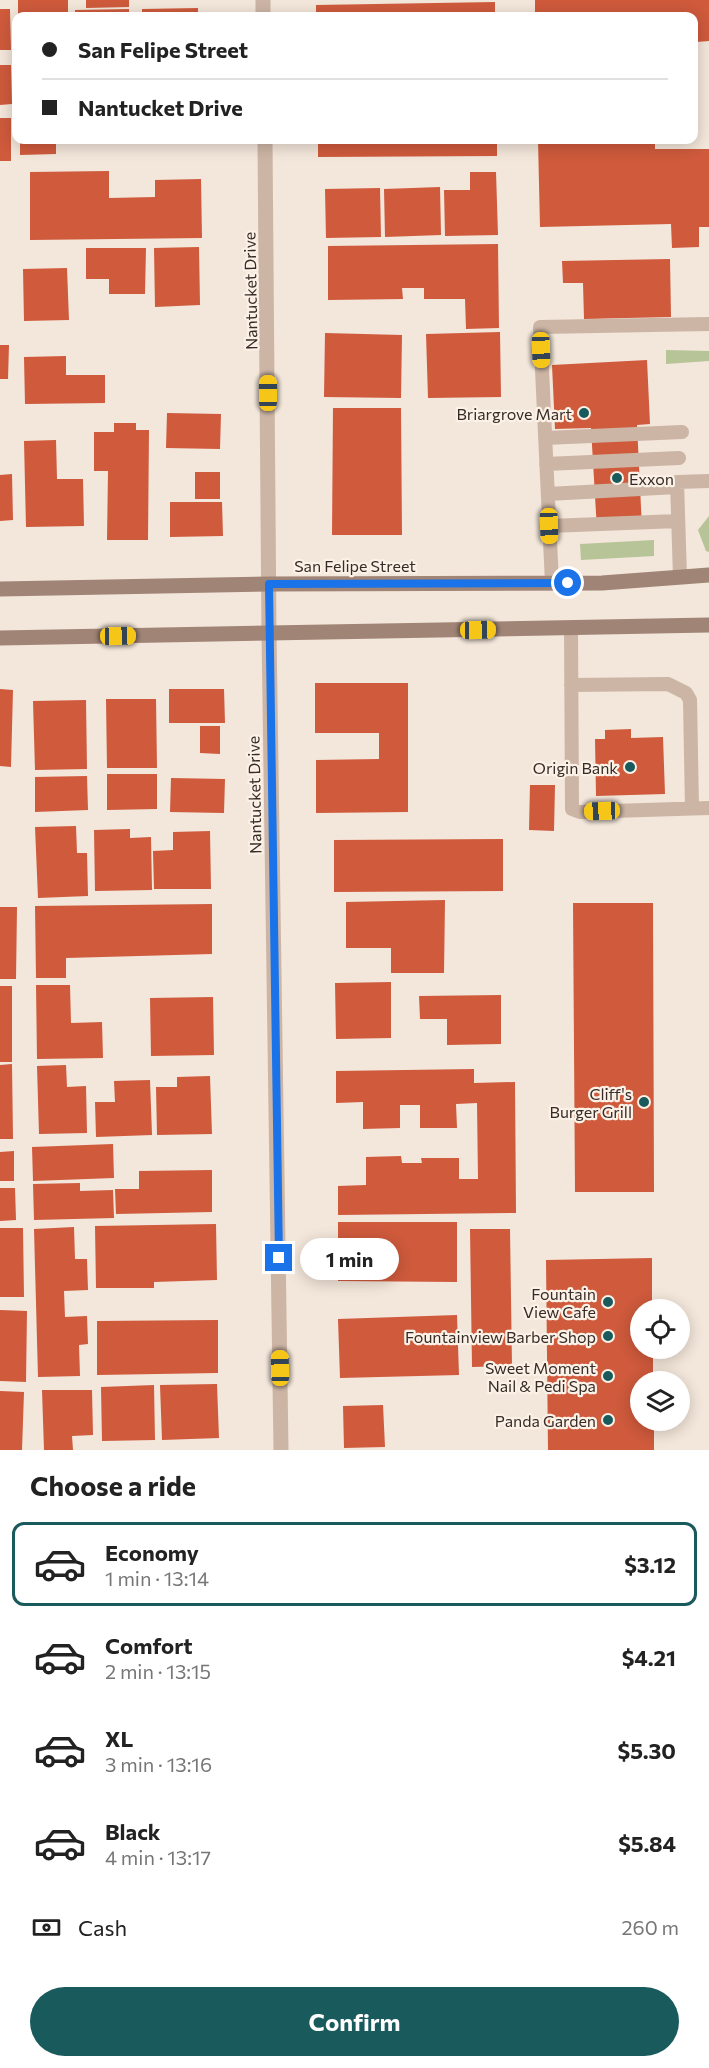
<!DOCTYPE html>
<html lang="en">
<head>
<meta charset="utf-8">
<style>
	:root { --surface:#fff; --page:#f6f6f6; --text:#222; --muted:#767676; --line:#e0e0e0; --accent:#195a5c }
	body { margin:0; font-family:Commissioner,sans-serif; background:var(--page); color:var(--text); height:100vh; display:flex; flex-direction:column; font-size:22px; white-space:nowrap }
	* { box-sizing:border-box; margin:0 }
	p { font-size:20px; color:var(--muted) }
	.icon { flex:none; width:33px; height:33px; fill:none; stroke:currentColor; stroke-width:2; stroke-linecap:round; stroke-linejoin:round }
	.map { position:relative; height:1450px; overflow:hidden }
	.panel { display:flex; flex-direction:column; background:var(--surface); flex:1 }
	.panel>* { flex:none }
	.guide { position:absolute; left:12px; top:12px; width:686px; height:132px; border-radius:12px; box-shadow:0 3px 15px #0003; display:grid; align-content:center; height:132px; padding:0 30px; background:var(--surface) }
	.buttons { position:absolute; left:630px; top:1299px; display:grid; gap:12px }
	.buttons a { display:grid; place-items:center; width:60px; height:60px; border-radius:50%; background:var(--surface); box-shadow:0 3px 15px #0003; font-size:30px }
	.end { position:absolute; width:27px; height:27px; margin:-14px; border:8px solid #1a73e8; background:#fff; box-shadow:0 0 0 3px #fff }
	.from { border-radius:50% }
	.bubble { position:absolute; height:42px; border-radius:21px; background:var(--surface); box-shadow:0 3px 15px #0003; font-size:20px; font-weight:700; line-height:42px; text-align:center }
	.car { position:absolute; width:18px; height:36px; margin:-18px -9px; border-radius:8px; box-shadow:0 0 4px 2px #0007; background:linear-gradient(#f5c518 24%,#345 0 40%,#f5c518 0 76%,#345 0 86%,#f5c518 0) }
	.guide b { display:flex; align-items:center; gap:21px; height:57px; font-size:22px }
	.guide b+b { border-top:2px solid var(--line) }
	.guide i { width:15px; height:15px; background:var(--text) }
	ul { padding:0; list-style:none }
	li { display:flex; align-items:center; gap:18px; height:84px; margin:0 12px 9px; padding:0 18px; border:3px solid transparent; border-radius:12px }
	li div { flex:1 }
	li b { display:block; font-size:22px }
	li em { font-style:normal; font-weight:700 }
	li.current { border-color:var(--accent) }
	li>.icon { width:54px; height:54px; stroke-width:1.5 }
	h2 { padding:0 30px; font-size:27px; line-height:72px }
	.pay { display:flex; align-items:center; gap:15px; height:66px; padding:0 30px; font-size:22px }
	.pay p { margin-inline-start:auto }
	.button { display:flex; gap:12px; margin-top:auto; padding:12px 30px }
	.button a { flex:1; height:69px; border-radius:36px; background:var(--accent); color:#fff; font-size:24px; font-weight:700; line-height:69px; text-align:center }
	.map>svg:first-child { display:block }
	.green { fill:#b7c498 }
	.building { fill:#cf5a3c }
	.lines { fill:none; stroke-linecap:round; stroke-linejoin:round }
	.lane { stroke:#ccb5a5; stroke-width:14 }
	.street { stroke:#ccb5a5; stroke-width:15 }
	.secondary { stroke:#a08476; stroke-width:15 }
	.route { stroke:#1a73e8; stroke-width:8 }
	.poi-dot { fill:#195a5c; stroke:#fbf1e6; stroke-width:2 }
	.labels { text-anchor:middle; dominant-baseline:central; stroke-width:4.5; stroke-linejoin:round; paint-order:stroke }
	.street-label { font-size:16px; fill:#372b27; stroke:#fbf1e6 }
	.poi-label { font-size:16px; fill:#372b27; stroke:#fbf1e6; text-anchor:end }
</style>
</head>
<body>
<div class="map">
<svg width="709" height="1450" viewBox="0 0 709 1450">
	<rect width="100%" height="100%" fill="#f3e6da"/>
	<path class="green" d="M666 350 709 351V361L666 364Z
		M709 516V552L706 551 698 530Z
		M654 540V556L581 560 580 544Z"/>
	<path class="building" d="M18 0H68V16H18Z
		M86 0H129V7L86 8Z
		M535 0H709V41L696 42V79H693V16H535Z
		M495 2V16H316V5Z
		M198 8V16H142V9Z
		M0 9H10L11 50H0Z
		M129 9V16H75V10Z
		M0 65H11L12 104 0 105Z
		M0 118H11V161H0Z
		M20 140H56V154L20 155Z
		M144 140H200V143L144 141Z
		M318 140H497V156L318 157Z
		M538 140H655V149H709V227H699V247L672 248 671 224 540 227Z
		M109 171V198L155 197V180L201 179 202 238 30 240V172Z
		M470 172H496L498 235 445 236 444 190H470Z
		M440 187 441 235 385 237 384 189Z
		M380 188 381 237 326 238 325 189Z
		M498 244 499 328 466 329 465 299H424V288H402L403 299 328 300V246Z
		M199 247 200 305 155 307 154 248Z
		M86 248H146L145 294H109V279H86Z
		M670 259 671 317 584 319 583 283H563L562 261Z
		M67 268 69 320 24 321 23 269Z
		M500 332 501 397 428 398 426 334Z
		M325 333 402 335 401 398 324 397Z
		M0 345H9L8 379H0Z
		M66 356V375H105V403L25 404 24 357Z
		M647 360 650 424 637 425 642 528 597 530 591 428 555 429 552 365Z
		M333 408H401L402 535H332Z
		M167 413 221 414 220 449 166 448Z
		M114 423H136V430H149L148 540H107L108 471H94V432H114Z
		M56 440 57 479H83L84 526 26 527 24 441Z
		M195 472H220V499H195Z
		M12 474 13 520 0 521V475Z
		M170 502H222L223 536 170 537Z
		M315 683H408V812L316 813V760L379 759V733H315Z
		M0 689 13 690 11 767 0 766Z
		M169 689H224L225 723H169Z
		M106 699H156L157 768H107Z
		M86 700 87 769 35 770 33 701Z
		M200 726H220V754L200 753Z
		M631 729V738L663 737 665 794 596 796 595 739H605V730Z
		M107 774H157V809L107 810Z
		M87 776 88 810 35 812V777Z
		M171 778 225 779 224 813 170 812Z
		M530 785H555L554 831 529 830Z
		M76 826 77 853H87L88 896 38 898 35 827Z
		M130 829V838L151 837 152 890 95 891 94 830Z
		M210 831 211 889H154L153 851 173 850V832Z
		M503 839V891L334 892V840Z
		M445 900 444 973H391V948H346V902Z
		M573 903H653L654 1192H575Z
		M212 904V954L66 958V978H36L35 906Z
		M0 907H17L16 979H0Z
		M391 982V1038L336 1039 335 983Z
		M36 985H70L71 1023 102 1022 103 1058 37 1059Z
		M0 986H12V1062H0Z
		M501 995V1044L447 1045V1019H420L419 996Z
		M213 997 214 1055 151 1056 150 998Z
		M12 1064 13 1139H0V1065Z
		M66 1065 67 1087 86 1086 87 1133 39 1134 37 1066Z
		M474 1069V1083L515 1082 516 1213 338 1215V1186L366 1185V1157L401 1156 402 1163H422L421 1158H459V1179H478L477 1103 456 1104 457 1128H420V1105H400V1128L363 1129V1102L336 1103V1071Z
		M210 1076 212 1134 157 1135 156 1087H177V1077Z
		M150 1080 152 1135 96 1137 95 1102H115L114 1081Z
		M113 1144 114 1178 33 1181 32 1147Z
		M14 1151V1181H0V1152Z
		M212 1170V1212L116 1214 115 1189H139V1171Z
		M80 1183V1191L113 1190 114 1218 34 1220 33 1184Z
		M0 1188H15L16 1220 0 1221Z
		M338 1222H457V1282L338 1281Z
		M216 1224 217 1280 154 1282V1288H96L95 1226Z
		M74 1227 75 1259H87L88 1290 64 1291 65 1317 87 1316 88 1344 79 1345 80 1376 38 1377 34 1229Z
		M0 1228H23L24 1297H0Z
		M470 1229H510L512 1366 472 1367Z
		M652 1258V1310H640V1348H653V1382H640V1420H654V1450H548L546 1260Z
		M0 1310 27 1311 26 1382 0 1381Z
		M457 1315 459 1375 340 1378 338 1319Z
		M218 1320V1373L97 1375V1321Z
		M217 1384 219 1438 162 1440 160 1385Z
		M154 1385 155 1440 102 1441 101 1387Z
		M42 1390H92L93 1435 72 1436 73 1450H44Z
		M0 1391 24 1392 22 1450H0Z
		M383 1405 385 1447 344 1448 343 1406Z"/>
	<g class="lines">
		<path class="lane" d="M545 438 682 432
			M546 464 679 458
			M548 494 677 487
			M549 526 678 521
			M680 577 677 482 709 481
			M552 583 540 327 709 324
			M571 628 572 809 580 812 709 808
			M571 685 668 684 686 693 690 700 692 808"/>
		<path class="street" d="M263 0V16
			M265 140 269 633 281 1450"/>
		<path class="secondary" d="M0 589 269 584 602 583 709 575
			M0 638 709 625"/>
	</g>
	<g class="lines">
		<path class="route" d="M279 1258 269 584 568 583"/>
	</g>
	<g class="poi-dot">
		<circle cx="584" cy="413" r="6"/>
		<circle cx="617" cy="478" r="6"/>
		<circle cx="630" cy="767" r="6"/>
		<circle cx="644" cy="1102" r="6"/>
		<circle cx="608" cy="1302" r="6"/>
		<circle cx="608" cy="1336" r="6"/>
		<circle cx="608" cy="1376" r="6"/>
		<circle cx="608" cy="1420" r="6"/>
	</g>
	<g class="labels">
		<g class="street-label">
			<text transform="translate(250 291) rotate(-91)">Nantucket Drive</text>
			<text x="355" y="565">San Felipe Street</text>
			<text transform="translate(254 795) rotate(-91)">Nantucket Drive</text>
		</g>
		<g class="poi-label">
			<text x="572" y="413">Briargrove Mart</text>
			<text x="629" y="478" text-anchor="start">Exxon</text>
			<text x="618" y="767">Origin Bank</text>
			<text x="632" y="1093">Cliff's<tspan x="632" dy="18">Burger Grill</tspan></text>
			<text x="596" y="1293">Fountain<tspan x="596" dy="18">View Cafe</tspan></text>
			<text x="596" y="1336">Fountainview Barber Shop</text>
			<text x="596" y="1367">Sweet Moment<tspan x="596" dy="18">Nail &amp; Pedi Spa</tspan></text>
			<text x="596" y="1420">Panda Garden</text>
		</g>
	</g>
</svg>
<div class="buttons">
<a><svg class="icon" aria-label="locate" viewBox="0 0 24 24"><circle cx="12" cy="12" r="6"/><path d="M12 2v4M12 18v4M2 12h4M18 12h4"/></svg></a>
<a><svg class="icon" aria-label="layers" viewBox="0 0 24 24"><path d="M12 4l9 5-9 5-9-5zM3 14l9 5 9-5"/></svg></a>
</div>
<i class="end from" style="left:568px;top:583px"></i>
<i class="end" style="left:279px;top:1258px"></i>
<div class="bubble" style="left:300px;top:1238px;width:99px">1 min</div>
<i class="car" style="left:541px;top:350px;rotate:178deg"></i>
<i class="car" style="left:268px;top:393px;rotate:0deg"></i>
<i class="car" style="left:549px;top:526px;rotate:178deg"></i>
<i class="car" style="left:478px;top:630px;rotate:89deg"></i>
<i class="car" style="left:118px;top:636px;rotate:89deg"></i>
<i class="car" style="left:602px;top:811px;rotate:268deg"></i>
<i class="car" style="left:280px;top:1368px;rotate:359deg"></i>
<div class="guide">
<b><i class="from"></i>San Felipe Street</b>
<b><i></i>Nantucket Drive</b>
</div>
</div>
<section class="panel">
<h2>Choose a ride</h2>
<ul>
<li class="current"><svg class="icon" aria-label="car" viewBox="0 0 24 24"><path d="M5 17H2v-5l4-1 3-4h7l3 4 3 1v5h-3M9 17h6M6 11h13"/><circle cx="7" cy="17" r="2"/><circle cx="17" cy="17" r="2"/></svg><div><b>Economy</b><p>1 min · 13:14</p></div><em>$3.12</em></li>
<li><svg class="icon" aria-label="car" viewBox="0 0 24 24"><path d="M5 17H2v-5l4-1 3-4h7l3 4 3 1v5h-3M9 17h6M6 11h13"/><circle cx="7" cy="17" r="2"/><circle cx="17" cy="17" r="2"/></svg><div><b>Comfort</b><p>2 min · 13:15</p></div><em>$4.21</em></li>
<li><svg class="icon" aria-label="car" viewBox="0 0 24 24"><path d="M5 17H2v-5l4-1 3-4h7l3 4 3 1v5h-3M9 17h6M6 11h13"/><circle cx="7" cy="17" r="2"/><circle cx="17" cy="17" r="2"/></svg><div><b>XL</b><p>3 min · 13:16</p></div><em>$5.30</em></li>
<li><svg class="icon" aria-label="car" viewBox="0 0 24 24"><path d="M5 17H2v-5l4-1 3-4h7l3 4 3 1v5h-3M9 17h6M6 11h13"/><circle cx="7" cy="17" r="2"/><circle cx="17" cy="17" r="2"/></svg><div><b>Black</b><p>4 min · 13:17</p></div><em>$5.84</em></li>
</ul>
<div class="pay"><svg class="icon" aria-label="cash" viewBox="0 0 24 24"><path d="M3 7h18v10H3z"/><circle cx="12" cy="12" r="2"/></svg>Cash<p>260 m</p></div>
<div class="button"><a>Confirm</a></div>
</section>
</body>
</html>
